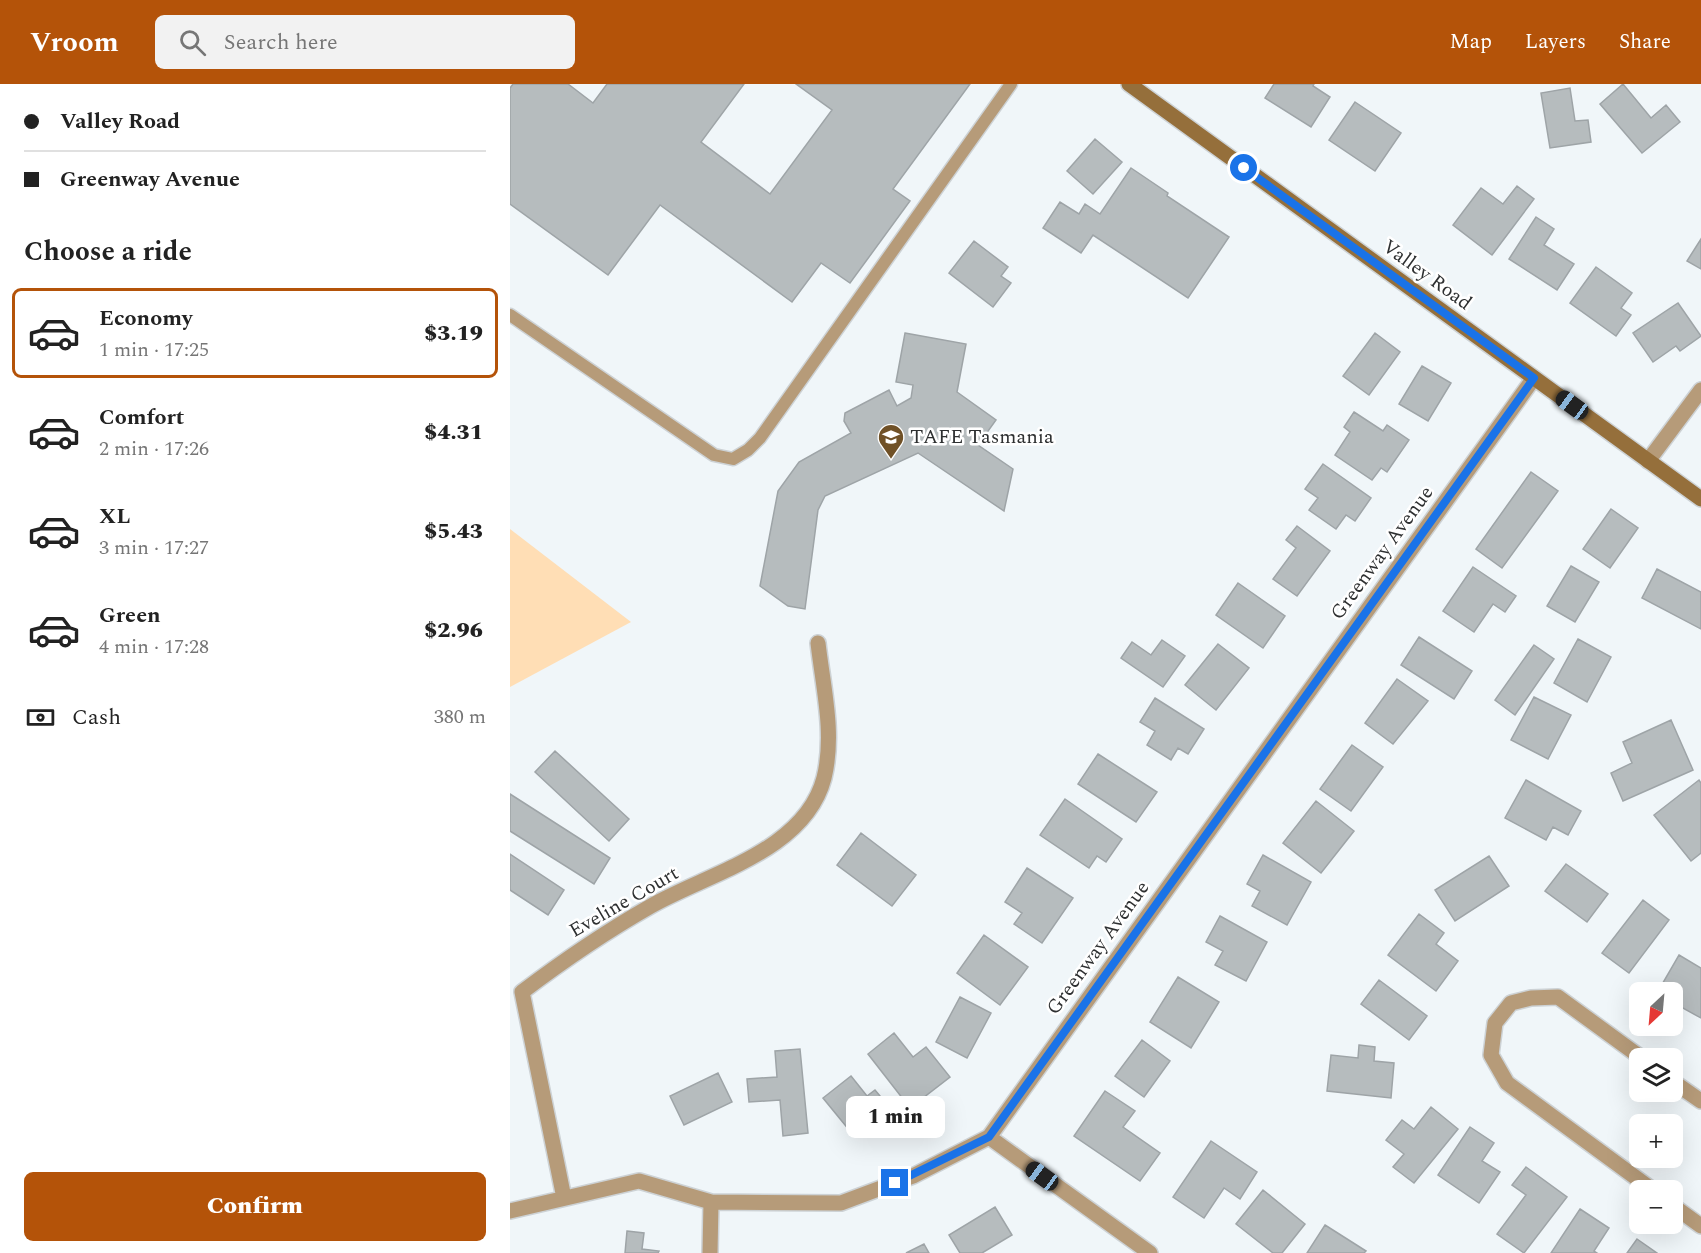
<!DOCTYPE html>
<html lang="en">
<head>
<meta charset="utf-8">
<style>
	:root { --surface:#fff; --page:#f2f2f2; --text:#222; --muted:#767676; --line:#e0e0e0; --accent:#b45309 }
	body { margin:0; font-family:Spectral,serif; background:var(--page); color:var(--text); height:100vh; display:flex; flex-direction:column; font-size:22px; white-space:nowrap }
	* { box-sizing:border-box; margin:0 }
	p { font-size:20px; color:var(--muted) }
	.icon { flex:none; width:33px; height:33px; fill:none; stroke:currentColor; stroke-width:2; stroke-linecap:round; stroke-linejoin:round }
	.map { position:relative; flex:1; overflow:hidden }
	.sheet { display:flex; flex-direction:column; background:var(--surface); width:510px }
	.sheet>* { flex:none }
	.top-card { display:grid; align-content:center; height:132px; padding:0 24px; background:var(--surface) }
	.needle { width:39px; rotate:206deg }
	.controls { position:absolute; left:1119px; top:898px; display:grid; gap:12px }
	.controls a { display:grid; place-items:center; width:54px; height:54px; border-radius:9px; background:var(--surface); box-shadow:0 6px 24px #0002; font-size:30px }
	.end { position:absolute; width:27px; height:27px; margin:-14px; border:8px solid #1a73e8; background:#fff; box-shadow:0 0 0 3px #fff }
	.from { border-radius:50% }
	.bubble { position:absolute; height:42px; border-radius:9px; background:var(--surface); box-shadow:0 6px 24px #0002; font-size:20px; font-weight:800; line-height:42px; text-align:center }
	.car { position:absolute; width:18px; height:36px; margin:-18px -9px; border-radius:8px; box-shadow:0 0 4px 2px #0007; background:linear-gradient(#222 24%,#8ab4d8 0 40%,#222 0 76%,#8ab4d8 0 86%,#222 0) }
	.top-card b { display:flex; align-items:center; gap:21px; height:57px; font-size:22px }
	.top-card b+b { border-top:2px solid var(--line) }
	.top-card i { width:15px; height:15px; background:var(--text) }
	ul { padding:0; list-style:none }
	li { display:flex; align-items:center; gap:18px; height:90px; margin:0 12px 9px; padding:0 12px; border:3px solid transparent; border-radius:9px }
	li div { flex:1 }
	li b { display:block; font-size:22px }
	li em { font-style:normal; font-weight:800 }
	li.selected { border-color:var(--accent) }
	li>.icon { width:54px; height:54px; stroke-width:1.5 }
	h2 { padding:0 24px; font-size:27px; line-height:72px }
	.pay { display:flex; align-items:center; gap:15px; height:66px; padding:0 24px; font-size:22px }
	.pay p { margin-inline-start:auto }
	.cta { display:flex; gap:12px; margin-top:auto; padding:12px 24px }
	.cta a { flex:1; height:69px; border-radius:9px; background:var(--accent); color:#fff; font-size:24px; font-weight:800; line-height:69px; text-align:center }
	header { display:flex; align-items:center; gap:36px; box-sizing:border-box; height:84px; padding:0 30px; background:var(--accent); color:#fff }
	header strong { font-size:28px }
	nav { display:flex; gap:33px; margin-inline-start:auto; font-size:21px }
	.search { width:420px; height:54px; background:var(--page); display:flex; align-items:center; gap:15px; box-sizing:border-box; padding:0 21px; border-radius:9px; color:var(--muted); font-size:22px }
	main { display:flex; flex:1; min-height:0 }
	.map>svg:first-child { display:block }
	.green { fill:#ffdeb5 }
	.building { fill:#b6bcbe; stroke:#9ea4a7; stroke-width:1.5 }
	.lines { fill:none; stroke-linecap:round; stroke-linejoin:round }
	.lane-casing { stroke:#cdd2d5; stroke-width:15 }
	.street-casing { stroke:#cdd2d5; stroke-width:18 }
	.secondary-casing { stroke:#cdd2d5; stroke-width:18 }
	.lane { stroke:#b69b79; stroke-width:12 }
	.street { stroke:#b69b79; stroke-width:15 }
	.secondary { stroke:#956f3b; stroke-width:15 }
	.route { stroke:#1a73e8; stroke-width:8 }
	.labels { text-anchor:middle; dominant-baseline:central; stroke-width:5; stroke-linejoin:round; paint-order:stroke }
	.street-label { font-size:20px; fill:#2e3031; stroke:#fff }
	.poi-label { font-size:20px; fill:#2e3031; stroke:#fff; text-anchor:start }
</style>
</head>
<body>
<header>
<strong>Vroom</strong>
<div class="search"><svg class="icon" aria-label="search" viewBox="0 0 24 24"><circle cx="10" cy="10" r="6"/><path d="M15 15l6 6"/></svg>Search here</div>
<nav><a>Map</a><a>Layers</a><a>Share</a></nav>
</header>
<main>
<section class="sheet">
<div class="top-card">
<b><i class="from"></i>Valley Road</b>
<b><i></i>Greenway Avenue</b>
</div>
<h2>Choose a ride</h2>
<ul>
<li class="selected"><svg class="icon" aria-label="car" viewBox="0 0 24 24"><path d="M5 17H2v-5l4-1 3-4h7l3 4 3 1v5h-3M9 17h6M6 11h13"/><circle cx="7" cy="17" r="2"/><circle cx="17" cy="17" r="2"/></svg><div><b>Economy</b><p>1 min · 17:25</p></div><em>$3.19</em></li>
<li><svg class="icon" aria-label="car" viewBox="0 0 24 24"><path d="M5 17H2v-5l4-1 3-4h7l3 4 3 1v5h-3M9 17h6M6 11h13"/><circle cx="7" cy="17" r="2"/><circle cx="17" cy="17" r="2"/></svg><div><b>Comfort</b><p>2 min · 17:26</p></div><em>$4.31</em></li>
<li><svg class="icon" aria-label="car" viewBox="0 0 24 24"><path d="M5 17H2v-5l4-1 3-4h7l3 4 3 1v5h-3M9 17h6M6 11h13"/><circle cx="7" cy="17" r="2"/><circle cx="17" cy="17" r="2"/></svg><div><b>XL</b><p>3 min · 17:27</p></div><em>$5.43</em></li>
<li><svg class="icon" aria-label="car" viewBox="0 0 24 24"><path d="M5 17H2v-5l4-1 3-4h7l3 4 3 1v5h-3M9 17h6M6 11h13"/><circle cx="7" cy="17" r="2"/><circle cx="17" cy="17" r="2"/></svg><div><b>Green</b><p>4 min · 17:28</p></div><em>$2.96</em></li>
</ul>
<div class="pay"><svg class="icon" aria-label="cash" viewBox="0 0 24 24"><path d="M3 7h18v10H3z"/><circle cx="12" cy="12" r="2"/></svg>Cash<p>380 m</p></div>
<div class="cta"><a>Confirm</a></div>
</section>
<div class="map">
<svg width="1191" height="1169" viewBox="0 0 1191 1169">
	<rect width="100%" height="100%" fill="#f0f6f9"/>
	<path class="green" d="M0 445 121 538 0 603Z"/>
	<path class="building" d="M3 0H58L83 19 97 0H234L191 58 260 110 322 26 286 0H460L383 105 400 117 340 199 311 179 282 218 150 121 98 191 0 120V4Z
		M764 0H804L803 2 820 13 801 43 755 14Z
		M1113 0 1141 34 1156 21 1170 38 1132 69 1090 20Z
		M1060 4 1065 37 1078 36 1081 58 1040 64 1031 9Z
		M845 18 891 49 865 87 819 56Z
		M585 55 612 78 583 110 557 87Z
		M621 84 658 109 657 112 719 153 678 214 583 151 571 169 533 144 550 118 569 130 575 120 590 130Z
		M1007 102 1024 115 982 171 943 141 971 104 993 120Z
		M1026 133 1044 145 1034 161 1064 180 1047 206 999 175Z
		M1191 155V185L1177 177Z
		M464 157 498 183 491 192 501 199 483 223 439 189Z
		M1086 183 1122 209 1111 224 1121 231 1106 252 1060 219Z
		M1168 219 1191 252 1170 267 1166 262 1143 278 1123 249Z
		M395 249 456 260 447 308 486 336 468 361 503 385 494 427 408 369 315 412 308 426 295 525 278 522 250 502 268 407 289 378 341 349 334 337 335 329 379 306 387 322 401 314 403 301 386 298Z
		M865 249 890 268 859 311 833 292Z
		M912 282 941 299 918 337 889 320Z
		M844 328 873 347 877 341 899 356 877 388 871 384 862 396 825 371 840 348 834 343Z
		M813 380 861 414 845 437 836 431 826 445 799 426 808 414 795 405Z
		M1021 388 1048 407 992 484 966 465Z
		M1101 425 1128 444 1100 484 1073 465Z
		M787 442 820 467 787 512 763 495 786 464 776 456Z
		M1061 482 1089 498 1065 538 1037 522Z
		M963 483 1006 512 995 528 983 520 964 548 933 527Z
		M1147 485 1191 508V545L1132 514Z
		M728 499 775 532 753 564 706 531Z
		M909 553 962 587 944 615 891 581Z
		M1068 555 1101 573 1077 618 1044 599Z
		M652 556 675 572 653 603 611 574 622 558 641 571Z
		M708 560 739 584 706 626 675 601Z
		M1024 561 1044 575 1005 631 985 616Z
		M887 595 918 617 883 660 855 639Z
		M1024 613 1061 631 1038 675 1001 656Z
		M645 614 694 645 678 670 668 664 661 676 637 661 645 647 630 638Z
		M1161 636 1183 686 1113 717 1101 689 1122 679 1113 658Z
		M842 661 873 683 841 727 810 705Z
		M45 667 119 735 99 757 25 688Z
		M588 670 647 708 626 738 568 700Z
		M1016 696 1071 727 1058 751 1043 743 1036 756 995 734Z
		M1189 696 1191 699V769L1181 777 1144 731Z
		M0 710 100 774 84 800 0 747Z
		M555 715 612 755 596 778 587 772 579 784 530 751Z
		M806 717 844 747 811 789 773 759Z
		M351 749 406 791 382 822 327 781Z
		M0 770 54 806 38 831 0 806Z
		M753 771 801 798 777 841 742 822 750 807 737 800Z
		M979 772 999 802 945 837 925 806Z
		M1056 780 1098 810 1077 838 1035 807Z
		M517 784 563 814 532 859 504 840 512 829 495 818Z
		M1133 816 1159 836 1119 889 1092 869Z
		M909 830 934 849 926 860 948 877 926 907 878 871Z
		M710 832 757 858 736 897 705 881 713 867 696 858Z
		M474 851 518 883 490 921 447 889Z
		M1169 871 1191 884V934L1162 918V909H1147Z
		M668 893 709 918 681 964 640 938Z
		M869 896 917 932 899 956 851 920Z
		M450 913 481 929 457 974 426 958Z
		M384 949 403 973 416 963 440 993 400 1024 358 970Z
		M632 956 660 977 634 1013 605 992Z
		M849 961 865 963 864 977 884 979 881 1014 817 1007 821 971 848 974Z
		M290 965 298 1049 273 1052 270 1016 239 1018 237 995 267 993 265 967Z
		M208 989 222 1018 174 1041 160 1012Z
		M341 992 357 1012 365 1006 380 1024 344 1052 313 1014Z
		M595 1007 625 1027 613 1043 650 1069 630 1097 564 1052Z
		M921 1023 948 1045 904 1099 883 1083 894 1070 876 1056 892 1036 904 1045Z
		M960 1043 984 1059 972 1077 990 1088 969 1119 928 1091Z
		M701 1057 747 1088 730 1115 714 1104 694 1134 663 1113Z
		M1016 1083 1057 1113 1014 1169 987 1150 1016 1111 1002 1101Z
		M753 1106 795 1140 772 1169H763L726 1140Z
		M485 1123 502 1151 472 1169H450L439 1151Z
		M1070 1125 1099 1144 1084 1167 1087 1169H1041Z
		M815 1141 856 1167 854 1169H797Z
		M117 1147 134 1149 132 1165 149 1167 148 1169H115Z
		M1127 1155 1147 1169H1117Z
		M414 1160 419 1169H396Z"/>
	<g class="lines">
		<g class="lane-casing">
			<path id="lane" d="M0 231 204 371 223 375 238 366 250 354 501 0"/>
		</g>
		<g class="street-casing">
			<path id="street" d="M1138 377 1191 306
				M1133 975 1048 913 1021 914 1001 919 985 939 981 971 997 999 1144 1107
				M1162 997 1191 1017
				M479 1053 640 1169
				M54 1114 12 908C53 877 97 847 141 822 199 789 295 767 314 694 325 650 313 603 308 559
				M1162 1121 1191 1142
				M0 1127 129 1097 201 1118 331 1119 403 1092 479 1053 1024 294
				M200 1169 201 1118"/>
		</g>
		<g class="secondary-casing">
			<path id="secondary" d="M619 0 1191 415"/>
		</g>
		<use href="#lane" class="lane"/>
		<use href="#street" class="street"/>
		<use href="#secondary" class="secondary"/>
	</g>
	<g class="lines">
		<path class="route" d="M385 1099 479 1053 1024 294 734 84"/>
	</g>
	<defs>
		<g id="university-pin" transform="scale(1.35)"><path d="M0 17L-7.5 6A9.5 9.5 0 1 1 7.5 6Z" fill="#705127" stroke="#fff"/><path d="M0-5L7-2L0 1L-7-2ZM-4 1L0 2.5L4 1V4Q0 6-4 4Z" fill="#fff"/></g>
	</defs>
	<g fill-rule="evenodd">
		<use href="#university-pin" x="381" y="353"/>
	</g>
	<g class="labels">
		<g class="street-label">
			<text transform="translate(917 191) rotate(36)">Valley Road</text>
			<text transform="translate(872 469) rotate(-54)">Greenway Avenue</text>
			<text transform="translate(114 818) rotate(-30)">Eveline Court</text>
			<text transform="translate(588 864) rotate(-54)">Greenway Avenue</text>
		</g>
		<g class="poi-label">
			<text x="400" y="353">TAFE Tasmania</text>
		</g>
	</g>
</svg>
<div class="controls">
<a><svg class="needle" viewBox="-14 -14 28 28"><path d="M0-13l5 13h-10z" fill="#e53935"/><path d="M0 13l5-13h-10z" fill="#767676"/></svg></a>
<a><svg class="icon" aria-label="layers" viewBox="0 0 24 24"><path d="M12 4l9 5-9 5-9-5zM3 14l9 5 9-5"/></svg></a>
<a>+</a>
<a>−</a>
</div>
<i class="end from" style="left:734px;top:84px"></i>
<i class="end" style="left:385px;top:1099px"></i>
<div class="bubble" style="left:336px;top:1012px;width:99px">1 min</div>
<i class="car" style="left:1062px;top:321px;rotate:306deg"></i>
<i class="car" style="left:532px;top:1092px;rotate:306deg"></i>
</div>
</main>
</body>
</html>
